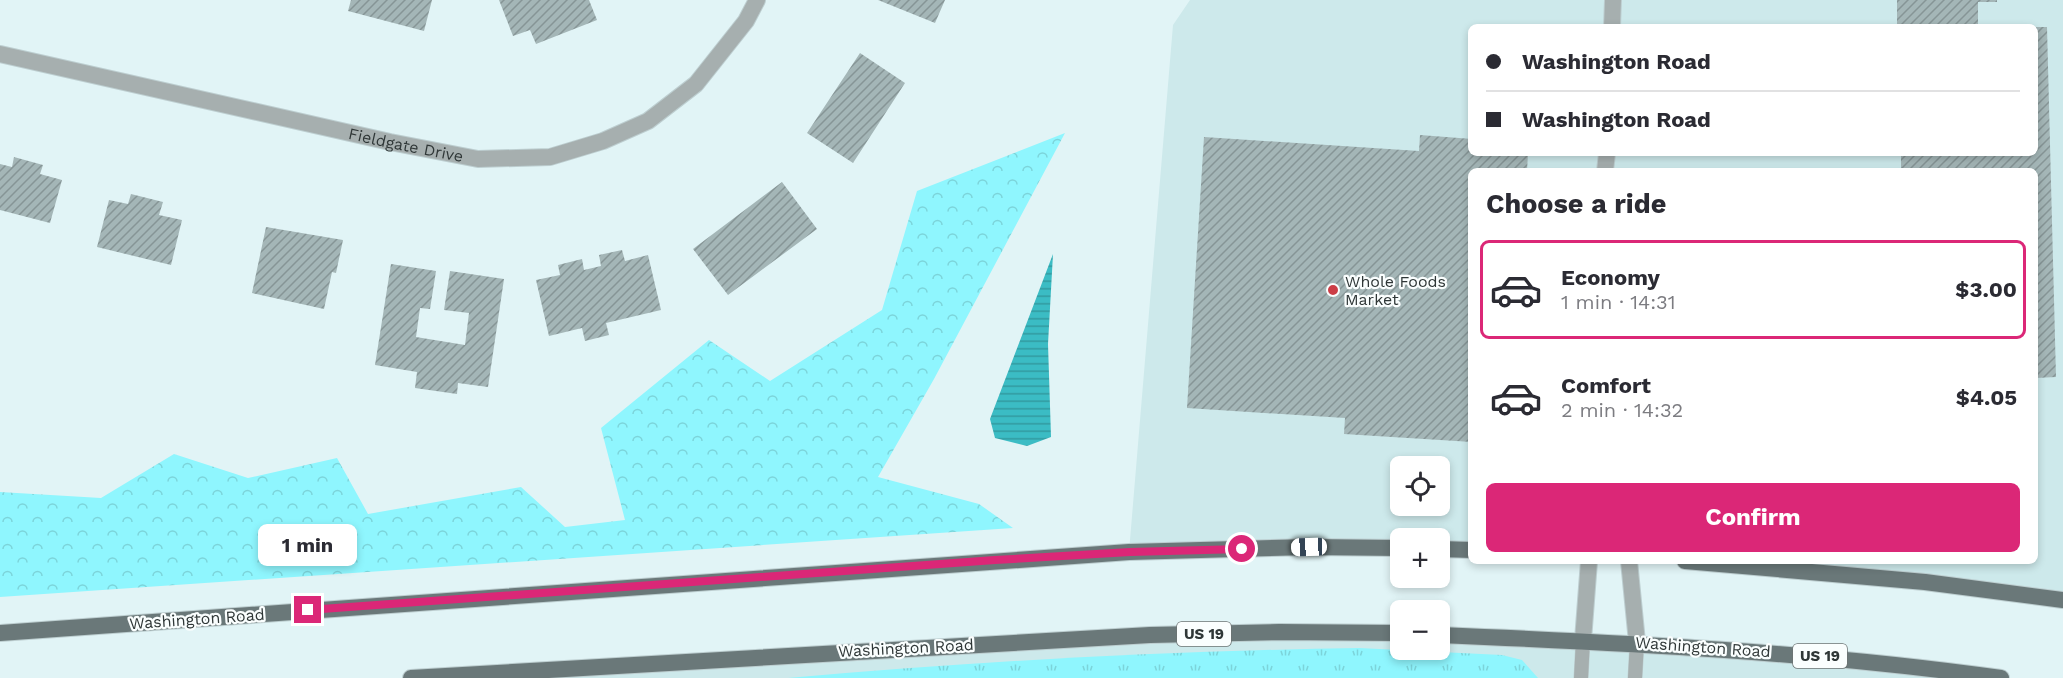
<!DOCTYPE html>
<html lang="en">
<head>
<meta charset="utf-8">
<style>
	:root { --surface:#fff; --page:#f2f2f3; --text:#2b2b33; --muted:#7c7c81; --line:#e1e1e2; --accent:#db2777 }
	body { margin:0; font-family:"Work Sans",sans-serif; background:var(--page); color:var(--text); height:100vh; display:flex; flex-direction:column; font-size:22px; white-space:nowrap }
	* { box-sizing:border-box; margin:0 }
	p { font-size:20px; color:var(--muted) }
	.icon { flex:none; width:33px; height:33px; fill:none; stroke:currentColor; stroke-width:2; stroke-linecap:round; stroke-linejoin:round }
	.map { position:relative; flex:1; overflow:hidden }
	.side { position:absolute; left:1468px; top:168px; width:570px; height:396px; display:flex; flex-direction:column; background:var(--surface); border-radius:9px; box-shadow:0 3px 9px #0003 }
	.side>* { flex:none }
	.hud { position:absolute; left:1468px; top:24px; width:570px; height:132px; border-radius:9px; box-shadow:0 3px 9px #0003; display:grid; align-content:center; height:132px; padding:0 18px; background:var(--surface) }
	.buttons { position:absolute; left:1390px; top:456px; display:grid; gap:12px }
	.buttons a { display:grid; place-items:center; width:60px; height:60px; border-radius:9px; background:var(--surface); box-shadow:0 3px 9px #0003; font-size:30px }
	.end { position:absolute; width:27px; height:27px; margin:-14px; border:8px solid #db2777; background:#fff; box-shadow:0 0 0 3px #fff }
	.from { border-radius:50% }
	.bubble { position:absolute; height:42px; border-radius:9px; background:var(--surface); box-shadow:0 3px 9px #0003; font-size:20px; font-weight:700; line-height:42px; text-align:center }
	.car { position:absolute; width:18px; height:36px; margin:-18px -9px; border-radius:8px; box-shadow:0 0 4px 2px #0007; background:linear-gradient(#fff 24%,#345 0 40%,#fff 0 76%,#345 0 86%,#fff 0) }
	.hud b { display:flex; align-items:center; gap:21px; height:57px; font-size:22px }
	.hud b+b { border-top:2px solid var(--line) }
	.hud i { width:15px; height:15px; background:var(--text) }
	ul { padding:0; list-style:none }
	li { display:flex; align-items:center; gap:18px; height:99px; margin:0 12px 9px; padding:0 6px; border:3px solid transparent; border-radius:9px }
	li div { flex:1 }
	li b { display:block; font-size:22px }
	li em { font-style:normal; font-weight:700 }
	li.current { border-color:var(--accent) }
	li>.icon { width:54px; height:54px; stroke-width:1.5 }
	h2 { padding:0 18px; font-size:27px; line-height:72px }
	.button { display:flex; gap:12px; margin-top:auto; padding:12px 18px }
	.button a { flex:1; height:69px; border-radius:9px; background:var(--accent); color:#fff; font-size:24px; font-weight:700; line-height:69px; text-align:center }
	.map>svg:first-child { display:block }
	.built { fill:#cde9eb; fill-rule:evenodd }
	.grass { fill:url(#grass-tufts) }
	.forest { fill:url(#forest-crowns) }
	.water { fill:url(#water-rules) }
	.building { fill:url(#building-hatch) }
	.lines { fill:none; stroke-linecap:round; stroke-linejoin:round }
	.service-casing { stroke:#bdced0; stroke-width:15 }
	.minor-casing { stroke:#bdced0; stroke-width:18 }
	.primary-casing { stroke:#bdced0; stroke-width:18 }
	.service { stroke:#a6afaf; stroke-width:14 }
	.minor { stroke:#a6afaf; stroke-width:16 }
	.primary { stroke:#6a7879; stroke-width:16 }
	.route { stroke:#db2777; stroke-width:8 }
	.poi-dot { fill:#cc3d46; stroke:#fafefe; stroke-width:2 }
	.labels { text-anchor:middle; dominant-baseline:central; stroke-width:4.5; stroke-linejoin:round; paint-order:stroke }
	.shield { fill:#fafefe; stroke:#6c7373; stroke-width:1.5 }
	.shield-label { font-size:15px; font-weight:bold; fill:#2f3737 }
	.street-label { font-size:16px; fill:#2f3737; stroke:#fafefe }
	.poi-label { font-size:16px; fill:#2f3737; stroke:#fafefe; text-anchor:start }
</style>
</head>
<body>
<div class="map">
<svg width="2063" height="678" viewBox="0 0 2063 678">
	<defs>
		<pattern id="grass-tufts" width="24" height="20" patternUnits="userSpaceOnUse" patternTransform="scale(1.5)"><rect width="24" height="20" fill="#8ff6fe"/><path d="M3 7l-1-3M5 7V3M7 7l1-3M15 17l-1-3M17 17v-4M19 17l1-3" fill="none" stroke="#7cd4da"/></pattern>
		<pattern id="forest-crowns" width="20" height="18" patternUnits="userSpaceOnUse" patternTransform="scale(1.5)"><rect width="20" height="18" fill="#8ff6fe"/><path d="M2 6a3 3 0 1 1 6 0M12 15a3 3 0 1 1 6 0" fill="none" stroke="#7cd4da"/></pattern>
		<pattern id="water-rules" width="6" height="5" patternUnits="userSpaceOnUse" patternTransform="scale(1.5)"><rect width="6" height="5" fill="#3bbcc4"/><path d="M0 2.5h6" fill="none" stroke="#329aa0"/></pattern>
		<pattern id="building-hatch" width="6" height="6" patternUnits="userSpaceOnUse" patternTransform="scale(1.5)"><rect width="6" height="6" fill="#a4b6b7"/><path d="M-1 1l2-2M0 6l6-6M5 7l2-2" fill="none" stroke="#869596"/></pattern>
	</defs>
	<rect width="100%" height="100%" fill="#e1f4f6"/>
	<path class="built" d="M1190 0H2063V600L1685 561H2036V171H1472L1471 550 1440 549V538H1401V548L1129 552 1173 25ZM1472 27H2036V153H1472ZM1401 466H1440V506H1401Z
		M1401 633V650H1440V635L2001 678H411L1007 642Z"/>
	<path class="grass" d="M1359 648 1502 655 1522 660 1538 678H788C978 661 1168 651 1359 648Z"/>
	<path class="forest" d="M1065 133 934 379 878 477 979 504 1013 528 0 597V492L101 498 174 454 248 478 337 458 368 514 521 487 565 527 625 520 601 428 709 340 770 381 882 310 917 191Z"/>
	<path class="water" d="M1053 254 1048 344 1051 437 1027 446 995 438 990 419Z"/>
	<path class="building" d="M351 0H432L424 31 348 11Z
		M499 0H589L597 20 536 44 530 30 513 36Z
		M878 0H945L935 23Z
		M1897 0H1997V2H1978V27H1897Z
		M2036 27H2047L2056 377 2036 378V171H1901V153H2036Z
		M860 53 905 83 853 163 807 133Z
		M1420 135 1472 139V153H1528L1527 171H1472V442L1344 434 1345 418 1187 408 1204 137 1419 151Z
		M14 157 43 165 40 174 62 180 50 223 0 210V164L12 167Z
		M782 182 817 229 728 295 693 249Z
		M131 194 163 202 159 215 182 220 171 265 97 247 109 200 128 204Z
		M266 227 343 240 336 273 332 272 324 309 252 293Z
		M622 250 625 261 648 255 661 310 606 323 609 335 585 341 582 328 549 336 536 280 560 275 558 265 582 259 584 270 601 266 599 255Z
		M391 264 436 271 430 309 420 308 416 337 465 345 469 313 444 310 450 271 504 279 488 387 458 383 457 394 415 388 417 372 375 365Z"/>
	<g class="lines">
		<g class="service-casing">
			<path id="service" d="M1581 678 1583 640
				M1635 678 1637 642"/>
		</g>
		<g class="minor-casing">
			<g id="minor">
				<path d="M1612 27 1613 0"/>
				<path id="s1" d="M0 54 390 142 478 159 550 157 603 141 648 121 696 84 746 21 757 0"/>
				<path d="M1605 171 1607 153"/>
				<path d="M1629 561 1637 642"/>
				<path d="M1583 640 1589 561"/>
			</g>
		</g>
		<g class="primary-casing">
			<path id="primary" d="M1440 549 1472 550
				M1685 561 1925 582 2063 600
				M0 633 1129 552 1309 547 1401 548
				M1440 635C1628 643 1815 652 2001 678
				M411 678 1150 635 1279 632 1401 633"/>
		</g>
		<use href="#service" class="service"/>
		<use href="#minor" class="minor"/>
		<use href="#primary" class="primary"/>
	</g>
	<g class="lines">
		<path class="route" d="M308 610 995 560 1130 552 1242 549"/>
	</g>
	<circle class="poi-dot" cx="1333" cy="290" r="6"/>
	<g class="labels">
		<g class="shield">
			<rect x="1177" y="622" width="54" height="24" rx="4.5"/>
			<rect x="1793" y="644" width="54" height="24" rx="4.5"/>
		</g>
		<g class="shield-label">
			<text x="1204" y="634">US 19</text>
			<text x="1820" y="656">US 19</text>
		</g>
		<g class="street-label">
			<text stroke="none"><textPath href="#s1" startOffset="416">Fieldgate Drive</textPath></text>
			<text transform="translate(197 619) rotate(-4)">Washington Road</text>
			<text transform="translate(1703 647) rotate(4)">Washington Road</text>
			<text transform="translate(906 648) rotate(-3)">Washington Road</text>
		</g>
		<g class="poi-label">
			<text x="1345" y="281">Whole Foods<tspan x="1345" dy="18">Market</tspan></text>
		</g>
	</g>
</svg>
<div class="buttons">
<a><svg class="icon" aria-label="locate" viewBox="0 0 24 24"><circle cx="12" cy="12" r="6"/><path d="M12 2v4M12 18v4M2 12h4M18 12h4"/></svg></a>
<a>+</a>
<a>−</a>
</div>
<i class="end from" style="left:1242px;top:549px"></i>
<i class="end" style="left:308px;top:610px"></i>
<div class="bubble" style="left:258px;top:524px;width:99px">1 min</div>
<i class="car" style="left:1309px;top:547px;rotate:268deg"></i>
<div class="hud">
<b><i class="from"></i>Washington Road</b>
<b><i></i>Washington Road</b>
</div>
<section class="side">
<h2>Choose a ride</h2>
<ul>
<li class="current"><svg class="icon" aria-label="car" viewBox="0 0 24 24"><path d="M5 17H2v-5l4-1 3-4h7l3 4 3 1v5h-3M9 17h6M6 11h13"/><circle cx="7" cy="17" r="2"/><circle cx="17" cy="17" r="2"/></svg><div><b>Economy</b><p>1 min · 14:31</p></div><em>$3.00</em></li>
<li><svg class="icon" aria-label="car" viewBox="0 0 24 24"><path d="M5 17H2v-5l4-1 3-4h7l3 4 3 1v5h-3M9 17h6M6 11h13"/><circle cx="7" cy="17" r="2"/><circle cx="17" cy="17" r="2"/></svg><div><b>Comfort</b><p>2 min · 14:32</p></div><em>$4.05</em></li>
</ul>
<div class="button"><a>Confirm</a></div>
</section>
</div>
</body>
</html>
